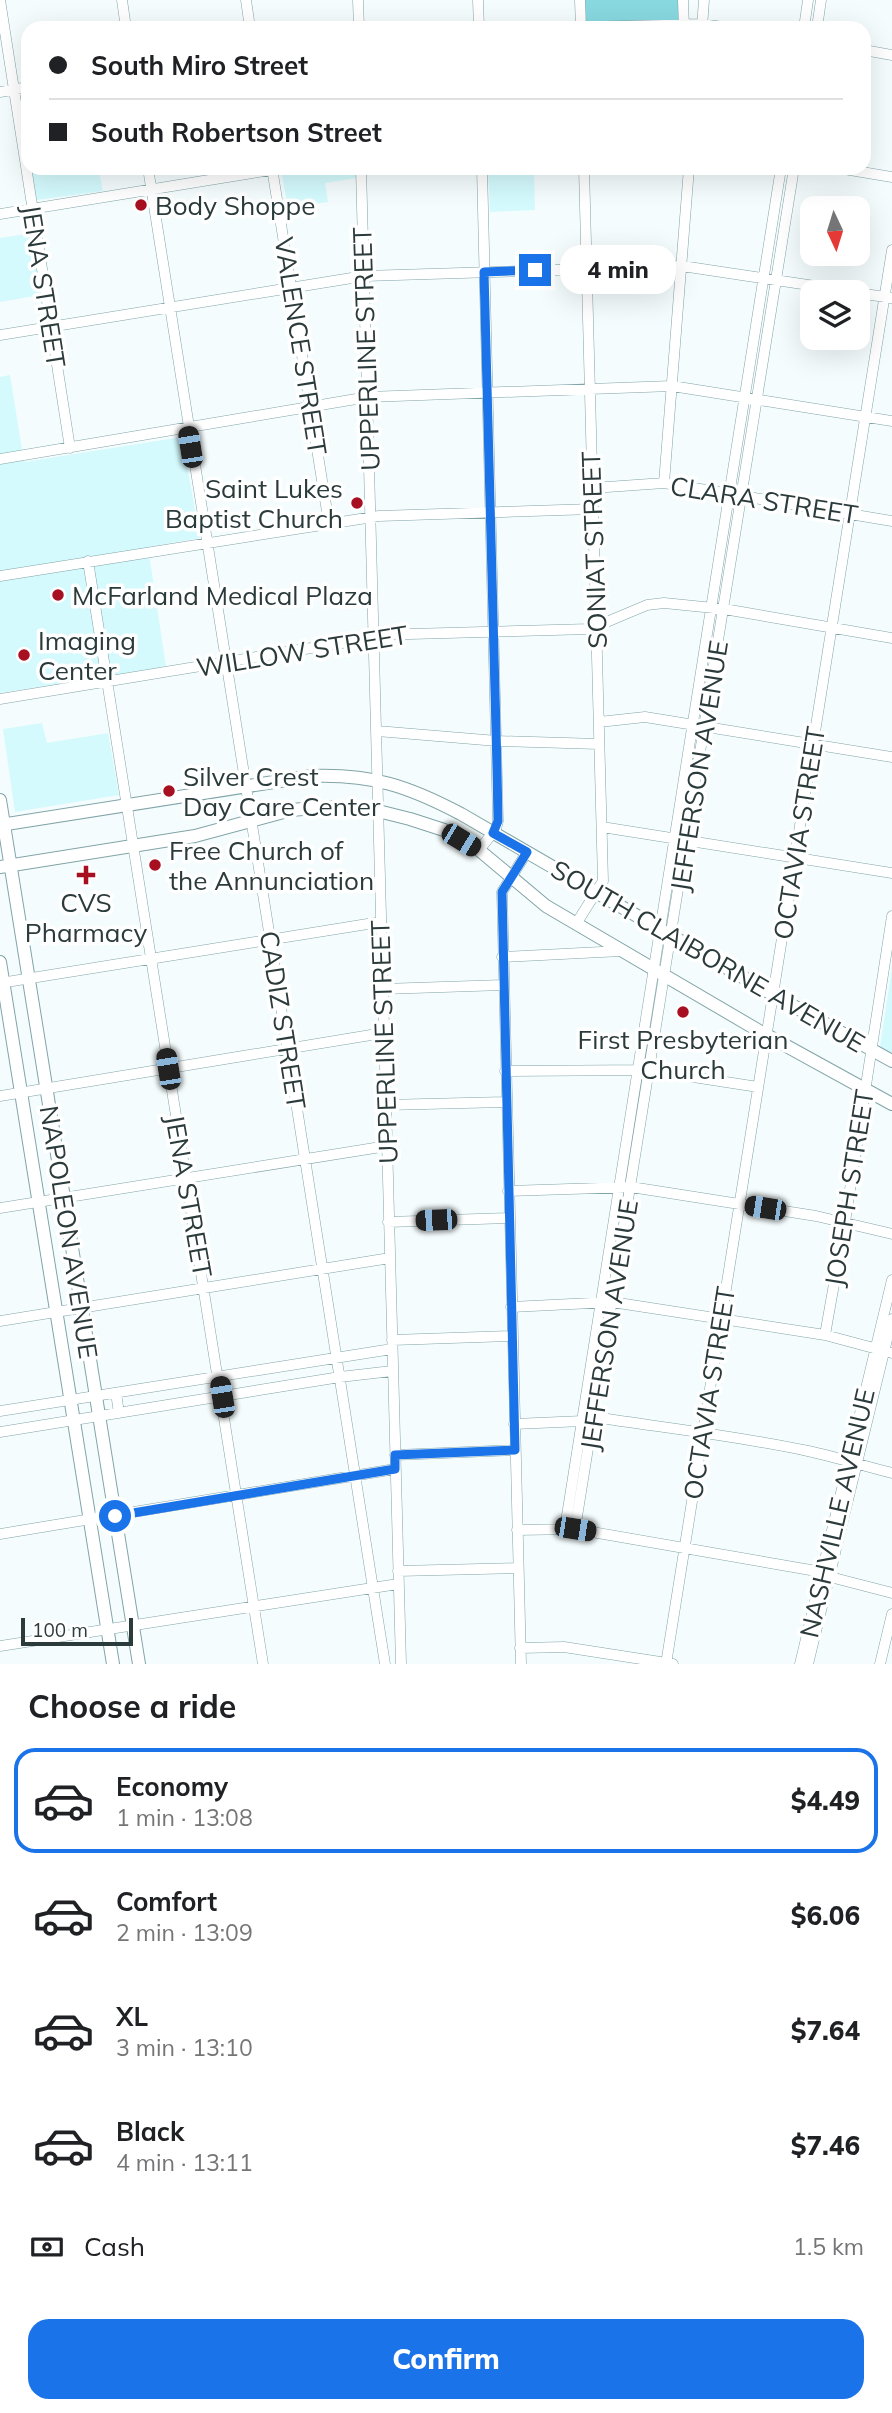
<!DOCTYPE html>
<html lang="en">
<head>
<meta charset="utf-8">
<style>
	:root { --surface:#fff; --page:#f2f2f2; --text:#202124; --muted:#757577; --line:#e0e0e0; --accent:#1a73e8 }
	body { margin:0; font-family:Mulish,sans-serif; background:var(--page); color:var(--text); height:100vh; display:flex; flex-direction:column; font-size:26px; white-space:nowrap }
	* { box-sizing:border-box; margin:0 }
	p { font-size:23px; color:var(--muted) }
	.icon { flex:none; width:38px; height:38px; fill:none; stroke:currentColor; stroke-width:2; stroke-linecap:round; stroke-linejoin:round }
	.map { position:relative; height:1664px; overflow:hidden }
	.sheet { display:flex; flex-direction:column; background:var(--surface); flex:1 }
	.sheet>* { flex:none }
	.hud { position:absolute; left:21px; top:21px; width:850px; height:154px; border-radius:21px; box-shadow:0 7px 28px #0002; display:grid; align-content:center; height:154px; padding:0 28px; background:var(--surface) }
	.needle { width:46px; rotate:176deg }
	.fabs { position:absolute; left:800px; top:196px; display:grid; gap:14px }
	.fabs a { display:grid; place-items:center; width:70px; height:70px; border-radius:14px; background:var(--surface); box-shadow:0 7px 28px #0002; font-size:35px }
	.scale { position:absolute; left:21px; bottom:18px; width:112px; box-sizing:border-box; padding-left:7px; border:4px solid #2b3a3b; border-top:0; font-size:19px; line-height:24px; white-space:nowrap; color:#2b3a3b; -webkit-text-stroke:5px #fff; paint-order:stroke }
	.end { position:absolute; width:32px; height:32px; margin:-16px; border:9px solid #1a73e8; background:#fff; box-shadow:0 0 0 4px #fff }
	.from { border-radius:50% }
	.bubble { position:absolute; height:49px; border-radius:21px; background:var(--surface); box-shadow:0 7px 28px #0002; font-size:23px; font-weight:800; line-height:49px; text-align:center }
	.car { position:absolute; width:21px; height:42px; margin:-21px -10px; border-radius:9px; box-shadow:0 0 5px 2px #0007; background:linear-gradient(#222 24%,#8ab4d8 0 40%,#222 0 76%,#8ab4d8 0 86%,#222 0) }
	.hud b { display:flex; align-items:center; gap:24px; height:66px; font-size:26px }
	.hud b+b { border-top:2px solid var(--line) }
	.hud i { width:18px; height:18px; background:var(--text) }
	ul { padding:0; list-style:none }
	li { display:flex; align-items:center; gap:21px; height:105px; margin:0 14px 10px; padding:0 14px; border:4px solid transparent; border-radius:21px }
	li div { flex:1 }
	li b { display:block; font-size:26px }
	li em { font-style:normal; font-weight:800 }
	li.selected { border-color:var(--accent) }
	li>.icon { width:63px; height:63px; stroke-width:1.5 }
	h2 { padding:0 28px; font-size:32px; line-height:84px }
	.pay { display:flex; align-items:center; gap:18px; height:77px; padding:0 28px; font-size:26px }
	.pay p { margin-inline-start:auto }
	.primary-button { display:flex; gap:14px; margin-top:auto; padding:14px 28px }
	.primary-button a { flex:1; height:80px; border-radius:21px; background:var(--accent); color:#fff; font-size:28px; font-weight:800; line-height:80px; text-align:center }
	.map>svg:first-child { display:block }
	.built { fill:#d4fafd }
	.green { fill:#88d8e0 }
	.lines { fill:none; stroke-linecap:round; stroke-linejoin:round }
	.minor-casing { stroke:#81a4a8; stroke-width:11 }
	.major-casing { stroke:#81a4a8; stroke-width:14 }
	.minor { stroke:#fff; stroke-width:10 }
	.major { stroke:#fff; stroke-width:12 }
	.route { stroke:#1a73e8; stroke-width:9 }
	.poi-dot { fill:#a71021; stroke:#fff; stroke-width:2.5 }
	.labels { text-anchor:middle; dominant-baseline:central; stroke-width:7; stroke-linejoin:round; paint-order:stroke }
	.poi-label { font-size:26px; fill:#2b3a3b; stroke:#fff; text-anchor:start }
	.street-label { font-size:26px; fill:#2b3a3b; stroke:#fff }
</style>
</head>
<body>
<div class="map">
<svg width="892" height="1664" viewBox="0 0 892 1664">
	<rect width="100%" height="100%" fill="#f5fcfd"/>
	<path class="built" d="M39 168H98L103 191 37 200 31 169Z
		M325 168H357V178L325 183 328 202 288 208 282 175Z
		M488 168H579V170L534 172 535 210 490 212Z
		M32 233 41 295 0 302V238Z
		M10 375 24 462 182 437 200 538 148 547 166 667 0 693V377Z
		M42 723 47 743 108 733 119 795 15 812 3 729Z
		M892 967V1053L880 1047Z"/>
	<path class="green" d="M580 0H683L684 25 581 27Z"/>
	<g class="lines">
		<g class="minor-casing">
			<path id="minor" d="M0 0 70 448
				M122 0 126 28
				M246 0 250 28
				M358 0 359 28
				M478 0 479 28
				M580 0 581 28
				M683 0 684 28
				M702 27 704 0
				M548 28 702 24 729 28
				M804 28 808 0
				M817 28 821 0
				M864 50 892 55
				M0 92 28 87
				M148 168 385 1664
				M272 168 329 524
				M361 168 401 1664
				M838 168 892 177
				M0 214 283 168
				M858 293 892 298
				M0 335 364 276 682 266 855 292
				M0 459 368 397 672 386 892 421
				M664 483 689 168
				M593 488 664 483 892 521
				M88 561 263 1664
				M0 576 379 516 593 509
				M0 699 360 640 374 635 590 629 647 605 664 603 724 609 892 638
				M599 722 645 717 892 757
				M377 731 497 741 599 744
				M602 827 892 873
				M479 850 496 829 498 821 482 168
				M576 924 603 881 584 168
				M502 957 621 951
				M0 983 380 922
				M383 989 503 985
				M505 1071 648 1070 758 1087
				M0 1096 383 1033
				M385 1105 505 1102
				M508 1191 631 1187 816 1216 892 1234
				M0 1208 387 1146
				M388 1222 508 1218
				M511 1307 612 1302 825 1335 892 1353
				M0 1321 390 1258
				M825 1335 845 1222 892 916
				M392 1340 511 1336
				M116 1393 119 1413
				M0 1411 392 1349
				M514 1424 583 1421 594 1417C666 1428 738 1436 808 1451 836 1457 864 1466 892 1473
				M0 1432 340 1377 392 1371
				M395 1455 515 1450
				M565 1528 781 168
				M575 1529 794 168
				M517 1530 575 1529 822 1572 838 1579 892 1593
				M0 1534 395 1469
				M398 1571 518 1568
				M0 1646 398 1584
				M520 1648 564 1647 673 1664
				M521 1664 502 892 527 852
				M666 1664 892 250
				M800 1664 892 1280
				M808 1664 892 1319
				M880 1664 892 1614"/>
		</g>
		<g class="major-casing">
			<path id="major" d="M0 800 139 1664
				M0 825 312 776C372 774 408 786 461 814L772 994 892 1061
				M0 867 195 836 291 810 327 807 378 811 410 819 444 830 479 850 546 906 761 1032 892 1104
				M0 962 113 1664"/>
		</g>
		<use href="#minor" class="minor"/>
		<use href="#major" class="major"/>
	</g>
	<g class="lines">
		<path class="route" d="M115 1516 395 1469V1455L515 1450 502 892 527 852 493 833 498 821 497 768 484 272 535 270"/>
	</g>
	<g class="poi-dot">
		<circle cx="141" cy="205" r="7"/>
		<circle cx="357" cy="503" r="7"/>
		<circle cx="58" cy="595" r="7"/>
		<circle cx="24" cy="655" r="7"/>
		<circle cx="169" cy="791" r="7"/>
		<circle cx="155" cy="865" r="7"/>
		<path d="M82.5 864.5h7v7h7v7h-7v7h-7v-7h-7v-7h7z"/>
		<circle cx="683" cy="1012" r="7"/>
	</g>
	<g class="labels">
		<g class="poi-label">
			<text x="155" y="205">Body Shoppe</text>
			<text x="343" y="488" text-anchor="end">Saint Lukes<tspan x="343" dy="30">Baptist Church</tspan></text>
			<text x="72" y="595">McFarland Medical Plaza</text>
			<text x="38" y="640">Imaging<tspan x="38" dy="30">Center</tspan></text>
			<text x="183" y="776">Silver Crest<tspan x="183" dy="30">Day Care Center</tspan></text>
			<text x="169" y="850">Free Church of<tspan x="169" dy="30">the Annunciation</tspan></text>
			<text x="86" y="902" text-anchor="middle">CVS<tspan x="86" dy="30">Pharmacy</tspan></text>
			<text x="683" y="1039" text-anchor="middle">First Presbyterian<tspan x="683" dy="30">Church</tspan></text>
		</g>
		<g class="street-label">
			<text transform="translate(44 286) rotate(81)">JENA STREET</text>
			<text transform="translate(301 346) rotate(81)">VALENCE STREET</text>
			<text transform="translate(366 349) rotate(-92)">UPPERLINE STREET</text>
			<text transform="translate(764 500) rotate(9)">CLARA STREET</text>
			<text transform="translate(594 550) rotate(-92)">SONIAT STREET</text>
			<text transform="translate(302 651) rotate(-9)">WILLOW STREET</text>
			<text transform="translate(699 766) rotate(-81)">JEFFERSON AVENUE</text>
			<text transform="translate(799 833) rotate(-81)">OCTAVIA STREET</text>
			<text transform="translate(708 956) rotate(30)">SOUTH CLAIBORNE AVENUE</text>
			<text transform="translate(283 1020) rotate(81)">CADIZ STREET</text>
			<text transform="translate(384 1042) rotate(-92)">UPPERLINE STREET</text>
			<text transform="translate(849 1188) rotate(-81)">JOSEPH STREET</text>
			<text transform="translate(189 1196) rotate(80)">JENA STREET</text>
			<text transform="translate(69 1232) rotate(81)">NAPOLEON AVENUE</text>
			<text transform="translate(609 1325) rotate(-81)">JEFFERSON AVENUE</text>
			<text transform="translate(709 1393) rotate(-81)">OCTAVIA STREET</text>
			<text transform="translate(837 1513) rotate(-77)">NASHVILLE AVENUE</text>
		</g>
	</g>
</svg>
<div class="fabs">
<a><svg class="needle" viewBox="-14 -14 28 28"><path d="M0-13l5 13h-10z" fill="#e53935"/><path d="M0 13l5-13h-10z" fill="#757577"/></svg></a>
<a><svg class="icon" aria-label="layers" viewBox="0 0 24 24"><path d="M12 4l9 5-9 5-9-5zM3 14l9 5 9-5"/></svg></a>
</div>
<div class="scale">100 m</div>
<i class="end from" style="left:115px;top:1516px"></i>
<i class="end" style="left:535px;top:270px"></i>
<div class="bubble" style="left:560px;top:245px;width:116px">4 min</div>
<i class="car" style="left:190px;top:447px;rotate:351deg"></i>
<i class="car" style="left:461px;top:840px;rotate:121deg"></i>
<i class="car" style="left:168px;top:1069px;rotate:351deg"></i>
<i class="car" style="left:765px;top:1208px;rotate:279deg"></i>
<i class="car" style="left:436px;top:1220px;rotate:268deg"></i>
<i class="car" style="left:222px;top:1397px;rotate:351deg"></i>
<i class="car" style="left:575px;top:1529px;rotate:99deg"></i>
<div class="hud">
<b><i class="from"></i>South Miro Street</b>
<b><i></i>South Robertson Street</b>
</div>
</div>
<section class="sheet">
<h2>Choose a ride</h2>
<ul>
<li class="selected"><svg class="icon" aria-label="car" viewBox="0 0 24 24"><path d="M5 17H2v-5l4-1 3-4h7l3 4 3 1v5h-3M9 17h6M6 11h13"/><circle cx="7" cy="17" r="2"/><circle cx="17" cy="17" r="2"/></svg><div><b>Economy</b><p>1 min · 13:08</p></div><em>$4.49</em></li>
<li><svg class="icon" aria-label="car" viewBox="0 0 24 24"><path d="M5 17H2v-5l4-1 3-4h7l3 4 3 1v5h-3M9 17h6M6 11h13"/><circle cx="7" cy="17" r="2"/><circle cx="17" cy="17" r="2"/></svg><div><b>Comfort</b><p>2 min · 13:09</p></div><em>$6.06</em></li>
<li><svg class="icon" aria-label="car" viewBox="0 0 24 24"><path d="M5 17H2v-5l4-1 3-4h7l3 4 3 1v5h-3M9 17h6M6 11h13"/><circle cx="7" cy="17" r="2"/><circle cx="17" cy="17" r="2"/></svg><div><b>XL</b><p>3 min · 13:10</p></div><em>$7.64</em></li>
<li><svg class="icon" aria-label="car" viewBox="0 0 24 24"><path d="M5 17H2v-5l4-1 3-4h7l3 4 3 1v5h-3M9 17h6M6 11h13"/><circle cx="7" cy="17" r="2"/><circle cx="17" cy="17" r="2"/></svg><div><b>Black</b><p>4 min · 13:11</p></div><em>$7.46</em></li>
</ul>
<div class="pay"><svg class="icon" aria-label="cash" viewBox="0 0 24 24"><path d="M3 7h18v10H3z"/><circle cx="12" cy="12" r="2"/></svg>Cash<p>1.5 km</p></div>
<div class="primary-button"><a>Confirm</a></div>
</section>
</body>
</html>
